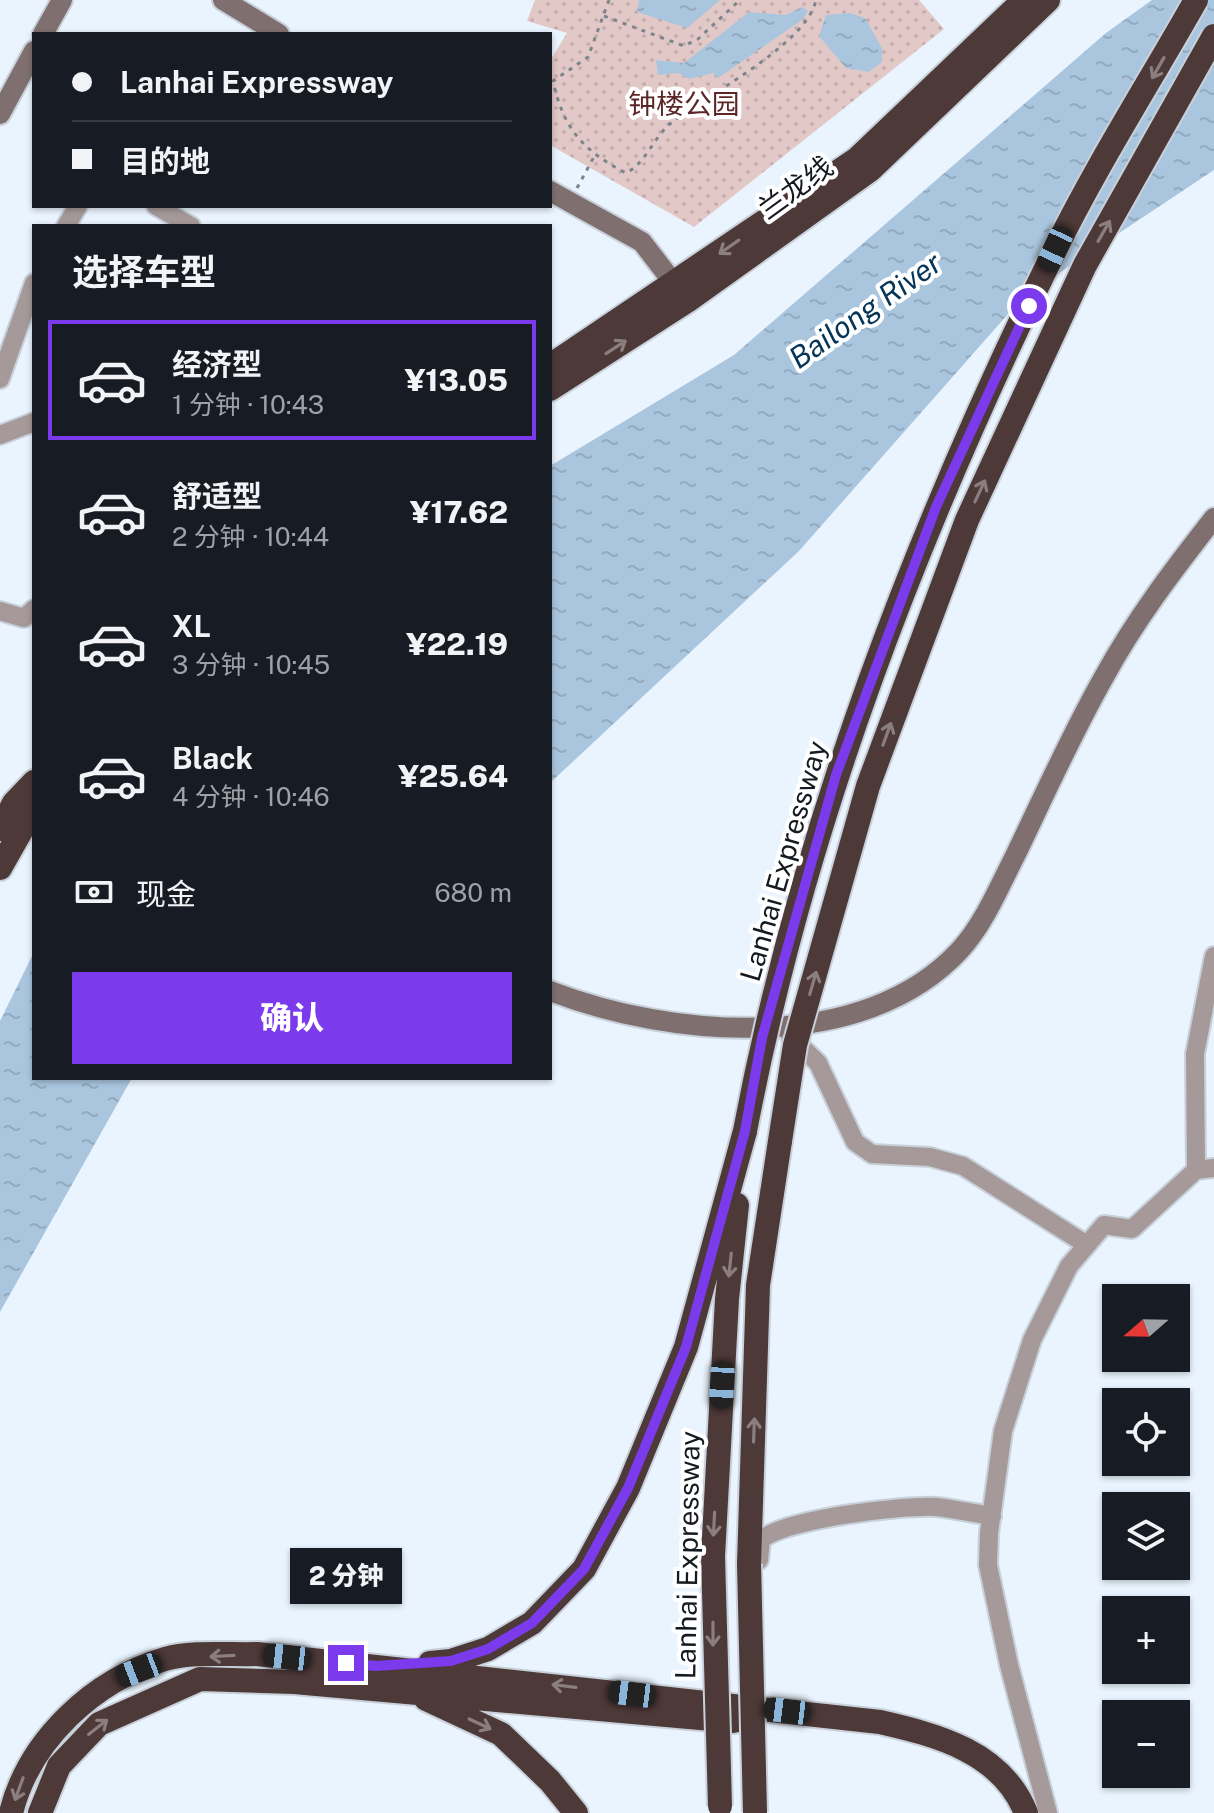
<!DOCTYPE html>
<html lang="zh">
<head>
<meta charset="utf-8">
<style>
	:root { --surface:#171b24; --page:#242831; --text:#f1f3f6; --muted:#9ea1a6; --line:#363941; --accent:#7c3aed }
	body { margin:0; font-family:"Public Sans","Noto Sans SC",sans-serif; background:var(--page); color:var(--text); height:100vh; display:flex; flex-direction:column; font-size:30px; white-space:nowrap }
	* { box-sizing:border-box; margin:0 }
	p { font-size:26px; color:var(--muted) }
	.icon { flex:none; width:44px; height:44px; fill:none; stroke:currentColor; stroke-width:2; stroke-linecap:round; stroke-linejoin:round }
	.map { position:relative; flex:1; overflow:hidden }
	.panel { position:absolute; left:32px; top:224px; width:520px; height:856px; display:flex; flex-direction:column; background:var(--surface); border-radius:0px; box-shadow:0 2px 6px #0004 }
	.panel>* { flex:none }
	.hud { position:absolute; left:32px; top:32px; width:520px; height:176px; border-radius:0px; box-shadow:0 2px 6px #0004; display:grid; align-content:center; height:176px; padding:0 40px; background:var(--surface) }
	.needle { width:52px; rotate:250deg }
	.tools { position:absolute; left:1102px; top:1284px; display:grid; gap:16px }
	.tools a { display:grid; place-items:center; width:88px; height:88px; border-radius:0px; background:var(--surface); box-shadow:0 2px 6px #0004; font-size:40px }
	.end { position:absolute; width:36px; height:36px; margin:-18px; border:10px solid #7c3aed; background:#fff; box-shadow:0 0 0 4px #fff }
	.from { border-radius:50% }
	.bubble { position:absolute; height:56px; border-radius:0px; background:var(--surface); box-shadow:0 2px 6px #0004; font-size:26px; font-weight:800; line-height:56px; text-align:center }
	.car { position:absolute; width:24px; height:48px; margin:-24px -12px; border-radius:10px; box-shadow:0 0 6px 2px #0007; background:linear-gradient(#222 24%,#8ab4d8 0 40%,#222 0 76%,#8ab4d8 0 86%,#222 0) }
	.hud b { display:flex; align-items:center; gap:28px; height:76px; font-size:30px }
	.hud b+b { border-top:2px solid var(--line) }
	.hud i { width:20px; height:20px; background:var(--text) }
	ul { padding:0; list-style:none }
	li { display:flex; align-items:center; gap:24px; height:120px; margin:0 16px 12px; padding:0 24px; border:4px solid transparent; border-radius:0px }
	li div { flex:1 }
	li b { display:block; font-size:30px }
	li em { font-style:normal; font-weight:800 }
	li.on { border-color:var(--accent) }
	li>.icon { width:72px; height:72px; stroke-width:1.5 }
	h2 { padding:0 40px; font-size:36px; line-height:96px }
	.pay { display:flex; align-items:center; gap:20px; height:88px; padding:0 40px; font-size:30px }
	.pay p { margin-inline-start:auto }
	.action { display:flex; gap:16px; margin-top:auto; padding:16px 40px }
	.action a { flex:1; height:92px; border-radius:0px; background:var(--accent); color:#fff; font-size:32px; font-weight:800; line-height:92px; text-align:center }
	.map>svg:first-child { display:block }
	.park { fill:url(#park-dots) }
	.water { fill:url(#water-ripples) }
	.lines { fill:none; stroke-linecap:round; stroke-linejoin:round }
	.street-casing { stroke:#c8d1da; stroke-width:22 }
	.secondary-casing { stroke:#c8d1da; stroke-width:24 }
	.highway-casing { stroke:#c8d1da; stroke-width:28 }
	.path { stroke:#7c848c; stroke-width:3; stroke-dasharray:4 6; stroke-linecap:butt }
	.street { stroke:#a59a99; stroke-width:18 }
	.secondary { stroke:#7f706f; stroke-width:20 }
	.highway { stroke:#4d3938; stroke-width:24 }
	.highway-bridge-casing { stroke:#c8d1da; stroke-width:28; stroke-linecap:butt }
	.highway-bridge { stroke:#4d3938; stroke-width:24 }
	.oneway { stroke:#8b7e7e }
	.route { stroke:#7c3aed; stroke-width:10 }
	.labels { text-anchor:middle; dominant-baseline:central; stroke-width:8; stroke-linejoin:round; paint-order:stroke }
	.park-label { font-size:28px; fill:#5b2726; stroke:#fff }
	.street-label { font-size:28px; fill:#141a20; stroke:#fff }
	.water-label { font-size:30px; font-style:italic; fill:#043456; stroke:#fff }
</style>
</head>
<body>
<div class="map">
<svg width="1214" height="1813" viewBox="0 0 1214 1813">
	<defs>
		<pattern id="park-dots" width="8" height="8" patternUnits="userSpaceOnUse" patternTransform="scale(2)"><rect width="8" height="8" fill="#e2c8c7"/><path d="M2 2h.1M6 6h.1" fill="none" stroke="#c1abab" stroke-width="1.8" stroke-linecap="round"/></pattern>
		<pattern id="water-ripples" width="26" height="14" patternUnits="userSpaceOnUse" patternTransform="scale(2)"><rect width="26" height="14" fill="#aac6df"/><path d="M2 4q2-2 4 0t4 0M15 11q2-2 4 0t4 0" fill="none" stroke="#91aabf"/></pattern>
	</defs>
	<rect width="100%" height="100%" fill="#eaf4fe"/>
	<path class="park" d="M535 0H919L944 29 694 227 550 145V61L567 33 527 21Z"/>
	<path class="water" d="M639 0H720L687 28 637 12Z
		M1152 0H1214V170L1023 297 799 551 550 783V466L734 355 1106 33Z
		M802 7 808 11 802 20 718 78 713 73 689 79 678 73 658 75 656 60 684 63 749 12 786 15Z
		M850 13 865 18 882 48V62L869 72 846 68 819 36 826 15Z
		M34 952V1078H132L0 1312V1021Z"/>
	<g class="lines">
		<g class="street-casing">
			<path id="street" d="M156 206 191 226
				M66 226 78 206
				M0 379 34 283
				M0 435 34 422
				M0 611 24 618 34 609
				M790 1036 818 1063 855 1142 872 1154 930 1157 963 1166 1087 1245
				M1196 1170 1195 1054 1214 956
				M759 1560 761 1540C784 1519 902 1505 936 1507 954 1509 973 1513 992 1516
				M1048 1813 1009 1665 988 1565 989 1533 1003 1431 1032 1340 1069 1266 1104 1225 1132 1229 1196 1170 1214 1168"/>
		</g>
		<g class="secondary-casing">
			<path id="secondary" d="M223 0 279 34
				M43 34 62 0
				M0 114 34 51
				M550 191 642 242 682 294
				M550 991C672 1038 863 1055 960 950 984 924 999 887 1015 856 1044 796 1071 735 1104 677 1135 620 1174 569 1214 518"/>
		</g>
		<g class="highway-casing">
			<path id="highway" d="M550 366 857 159 1024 0
				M550 389 687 301 870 170 1048 0
				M0 829 14 803 34 782
				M0 868 34 808
				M713 1556 727 1299 737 1205
				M749 1564 758 1285 780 1141
				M430 1663 451 1661 488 1649 532 1623 584 1569 628 1488 686 1347 745 1131
				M426 1699 501 1734 550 1781 576 1813
				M11 1813C29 1740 94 1680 165 1659 193 1651 229 1655 257 1654L880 1722C937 1735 1002 1752 1026 1813
				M40 1813 59 1766 99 1724 200 1679 294 1682 734 1721"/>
		</g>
		<path class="path" d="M609 0 588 57 553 81C563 128 583 151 626 173 645 164 654 137 671 123 708 94 806 45 816 0
			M604 16 684 46 698 39 740 0
			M577 188 596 153"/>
		<use href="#street" class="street"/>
		<use href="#secondary" class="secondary"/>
		<use href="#highway" class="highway"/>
		<g class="highway-bridge-casing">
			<path id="highway-bridge" d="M745 1131C803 825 917 531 1054 252 1096 166 1149 83 1196 0
				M780 1141 795 1045 868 786 967 520 1085 265 1214 36
				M713 1556 720 1806
				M749 1564 755 1812"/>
		</g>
		<use href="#highway-bridge" class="highway-bridge"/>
	</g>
	<defs><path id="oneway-shaft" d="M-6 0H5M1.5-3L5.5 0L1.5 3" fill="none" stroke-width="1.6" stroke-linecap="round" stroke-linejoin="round" transform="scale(2)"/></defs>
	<g class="oneway">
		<use href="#oneway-shaft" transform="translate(1158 68) rotate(120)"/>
		<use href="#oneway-shaft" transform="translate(1104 231) rotate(-60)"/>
		<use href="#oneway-shaft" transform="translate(729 247) rotate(145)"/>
		<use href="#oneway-shaft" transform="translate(616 347) rotate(-33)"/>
		<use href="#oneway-shaft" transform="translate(980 491) rotate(-65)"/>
		<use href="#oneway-shaft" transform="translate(887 734) rotate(-70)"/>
		<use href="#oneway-shaft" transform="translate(813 983) rotate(-74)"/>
		<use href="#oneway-shaft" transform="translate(730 1265) rotate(96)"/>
		<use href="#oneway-shaft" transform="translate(754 1430) rotate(-88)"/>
		<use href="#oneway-shaft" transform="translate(714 1524) rotate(93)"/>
		<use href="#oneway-shaft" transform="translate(713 1634) rotate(90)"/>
		<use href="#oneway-shaft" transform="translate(222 1656) rotate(177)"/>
		<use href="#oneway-shaft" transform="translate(564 1686) rotate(-173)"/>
		<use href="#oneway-shaft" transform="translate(480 1724) rotate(25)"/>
		<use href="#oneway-shaft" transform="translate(98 1727) rotate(-38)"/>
		<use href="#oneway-shaft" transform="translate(19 1789) rotate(110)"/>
	</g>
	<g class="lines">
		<path class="route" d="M346 1663 376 1666 451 1661 488 1649 532 1623 584 1569 628 1488 686 1347 745 1131 762 1038 836 775 936 507 1029 306"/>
	</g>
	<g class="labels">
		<g class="park-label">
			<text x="684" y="103">钟楼公园</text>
		</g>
		<g class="street-label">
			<text transform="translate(795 187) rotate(-36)">兰龙线</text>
			<text transform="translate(783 861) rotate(-74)">Lanhai Expressway</text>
			<text transform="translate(687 1555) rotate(-89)">Lanhai Expressway</text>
		</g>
		<g class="water-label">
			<text transform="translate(865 310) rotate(-35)">Bailong River</text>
		</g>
	</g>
</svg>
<div class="tools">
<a><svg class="needle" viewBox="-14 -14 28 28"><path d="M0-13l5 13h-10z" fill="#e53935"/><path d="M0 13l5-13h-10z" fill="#9ea1a6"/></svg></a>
<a><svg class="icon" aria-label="locate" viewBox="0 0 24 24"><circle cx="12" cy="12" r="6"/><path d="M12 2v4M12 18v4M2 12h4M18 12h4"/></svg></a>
<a><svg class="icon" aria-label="layers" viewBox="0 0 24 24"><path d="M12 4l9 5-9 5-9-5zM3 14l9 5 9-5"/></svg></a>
<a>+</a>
<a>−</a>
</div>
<i class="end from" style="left:1029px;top:306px"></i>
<i class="end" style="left:346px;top:1663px"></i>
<div class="bubble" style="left:290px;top:1548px;width:112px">2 分钟</div>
<i class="car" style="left:1055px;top:249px;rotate:205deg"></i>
<i class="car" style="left:722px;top:1385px;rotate:183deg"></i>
<i class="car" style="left:287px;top:1657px;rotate:276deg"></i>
<i class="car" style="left:139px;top:1670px;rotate:249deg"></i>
<i class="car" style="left:632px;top:1694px;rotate:277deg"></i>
<i class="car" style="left:787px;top:1711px;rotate:277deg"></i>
<div class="hud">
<b><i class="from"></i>Lanhai Expressway</b>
<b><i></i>目的地</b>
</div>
<section class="panel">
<h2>选择车型</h2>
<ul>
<li class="on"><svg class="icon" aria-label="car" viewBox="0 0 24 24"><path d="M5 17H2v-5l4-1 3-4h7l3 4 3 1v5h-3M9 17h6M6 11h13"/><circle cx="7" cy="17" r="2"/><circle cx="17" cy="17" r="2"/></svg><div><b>经济型</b><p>1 分钟 · 10:43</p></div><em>¥13.05</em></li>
<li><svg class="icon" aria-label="car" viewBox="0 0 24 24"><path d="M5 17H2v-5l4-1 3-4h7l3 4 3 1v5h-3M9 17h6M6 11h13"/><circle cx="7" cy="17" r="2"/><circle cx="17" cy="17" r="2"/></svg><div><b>舒适型</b><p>2 分钟 · 10:44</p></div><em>¥17.62</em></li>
<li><svg class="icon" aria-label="car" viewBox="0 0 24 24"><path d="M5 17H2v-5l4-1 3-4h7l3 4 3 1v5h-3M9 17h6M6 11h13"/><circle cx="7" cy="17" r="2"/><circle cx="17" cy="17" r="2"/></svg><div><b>XL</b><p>3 分钟 · 10:45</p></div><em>¥22.19</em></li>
<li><svg class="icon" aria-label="car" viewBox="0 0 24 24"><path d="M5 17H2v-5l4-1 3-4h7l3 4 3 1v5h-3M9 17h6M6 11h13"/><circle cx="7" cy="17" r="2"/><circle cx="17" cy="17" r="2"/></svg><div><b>Black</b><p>4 分钟 · 10:46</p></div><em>¥25.64</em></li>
</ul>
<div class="pay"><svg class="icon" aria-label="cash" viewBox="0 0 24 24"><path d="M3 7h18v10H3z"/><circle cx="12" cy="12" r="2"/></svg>现金<p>680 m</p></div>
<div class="action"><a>确认</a></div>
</section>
</div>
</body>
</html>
